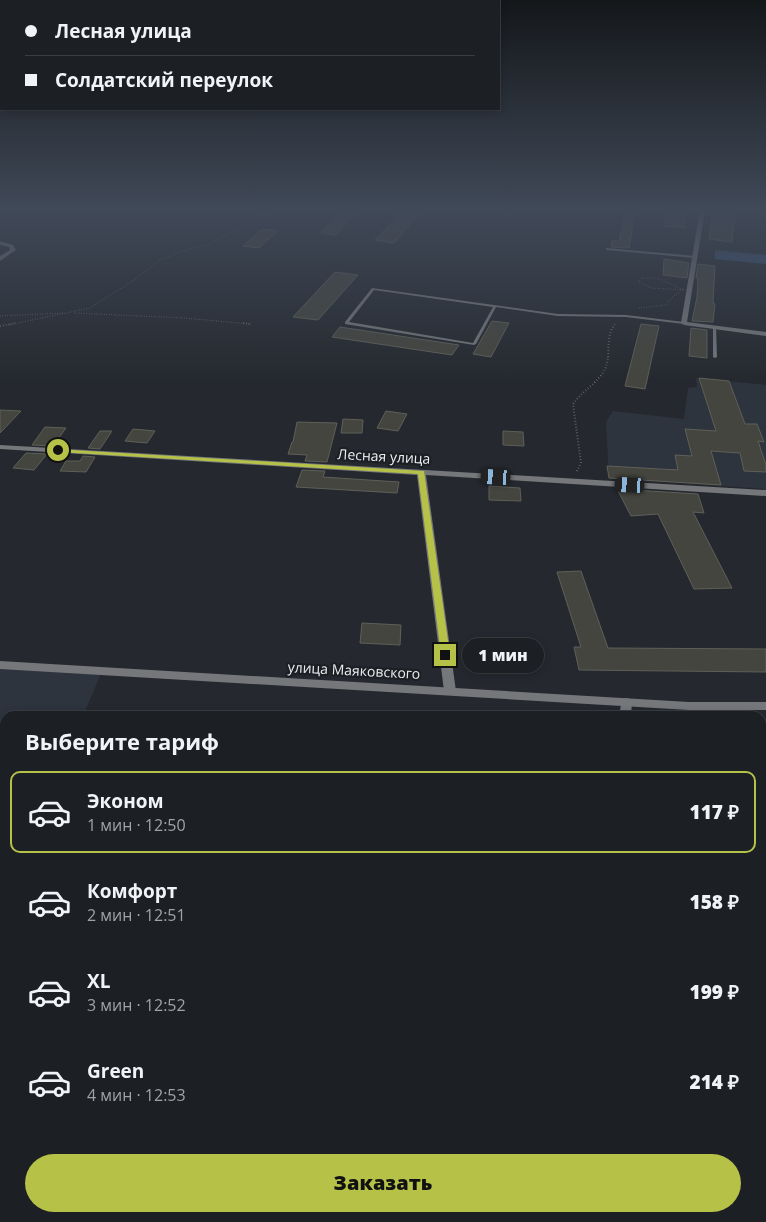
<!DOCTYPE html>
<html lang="ru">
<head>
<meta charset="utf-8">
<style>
	:root { --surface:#1c1f23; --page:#292c30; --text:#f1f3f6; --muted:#a0a2a6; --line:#3a3d41; --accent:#b6c148 }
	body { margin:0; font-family:"Open Sans",sans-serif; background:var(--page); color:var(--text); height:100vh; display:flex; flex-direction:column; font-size:19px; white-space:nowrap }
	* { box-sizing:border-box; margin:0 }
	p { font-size:16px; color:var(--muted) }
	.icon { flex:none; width:28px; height:28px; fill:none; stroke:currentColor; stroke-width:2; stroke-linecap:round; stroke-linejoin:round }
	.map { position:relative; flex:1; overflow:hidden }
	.side { position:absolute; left:0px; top:711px; width:766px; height:511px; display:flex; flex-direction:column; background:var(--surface); border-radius:15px 15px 0 0; box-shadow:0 2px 8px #0003,0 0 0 1px var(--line) }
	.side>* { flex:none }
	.top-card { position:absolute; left:0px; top:0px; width:500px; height:110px; box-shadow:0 2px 8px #0003,0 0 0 1px var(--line); display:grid; align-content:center; height:110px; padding:0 25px; background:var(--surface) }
	.end { position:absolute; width:22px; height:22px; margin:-11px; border:6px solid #b6c148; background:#111; box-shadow:0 0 0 2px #111 }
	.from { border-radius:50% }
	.bubble { position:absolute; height:35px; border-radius:18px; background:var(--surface); box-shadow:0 2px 8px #0003,0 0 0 1px var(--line); font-size:16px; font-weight:800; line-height:35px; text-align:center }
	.car { position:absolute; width:15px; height:30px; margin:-15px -8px; border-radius:6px; box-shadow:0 0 4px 1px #0007; background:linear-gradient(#222 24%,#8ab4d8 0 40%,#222 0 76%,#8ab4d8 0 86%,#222 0) }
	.top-card b { display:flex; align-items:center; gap:18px; height:48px; font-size:19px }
	.top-card b+b { border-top:1px solid var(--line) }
	.top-card i { width:12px; height:12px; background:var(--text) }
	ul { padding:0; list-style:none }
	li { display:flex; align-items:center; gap:15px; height:82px; margin:0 10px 8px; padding:0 15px; border:2px solid transparent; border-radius:10px }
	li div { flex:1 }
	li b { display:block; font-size:19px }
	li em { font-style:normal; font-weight:800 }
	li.selected { border-color:var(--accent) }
	li>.icon { width:45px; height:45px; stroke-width:1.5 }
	h2 { padding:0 25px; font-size:22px; line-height:60px }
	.primary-button { display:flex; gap:10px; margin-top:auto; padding:10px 25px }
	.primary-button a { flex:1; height:58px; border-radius:30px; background:var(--accent); color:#111; font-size:20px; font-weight:800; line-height:58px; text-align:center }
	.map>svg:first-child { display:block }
	.built { fill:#2d343e }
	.green { fill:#374f73 }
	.building { fill:#44453e; stroke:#5e6058 }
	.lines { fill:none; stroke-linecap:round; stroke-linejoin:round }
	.path-far1 { stroke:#898c91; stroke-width:1; stroke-dasharray:0.5 2; stroke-linecap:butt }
	.path { stroke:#898c91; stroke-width:2; stroke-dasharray:0.5 2.5; stroke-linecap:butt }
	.service { fill:#75777a; fill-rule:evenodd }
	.minor { fill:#75777a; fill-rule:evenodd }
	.tertiary { fill:#75777a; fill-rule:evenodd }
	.route { fill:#b6c148 }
	.labels { text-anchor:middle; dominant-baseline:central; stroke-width:4.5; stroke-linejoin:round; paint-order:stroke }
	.street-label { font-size:14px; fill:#ebedf1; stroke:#1c2025 }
</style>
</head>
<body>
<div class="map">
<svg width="766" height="1222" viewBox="0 0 766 1222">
	<rect width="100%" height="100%" fill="#25292f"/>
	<path class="built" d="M696 378 766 385V489L609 478 606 422 613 411 684 419 688 388 697 387Z
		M0 665 102 671 83 716H5V903L0 915Z"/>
	<path class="green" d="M715 250 766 255V264L715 259Z"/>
	<path class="building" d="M342 210H357L336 235 321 233Z
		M404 210H423L394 243 375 240Z
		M626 210 635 212 629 248 611 247 612 241H619Z
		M668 210 684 211 685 228 665 226 666 212Z
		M713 211 735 214 732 242 709 239Z
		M262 229 278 231 259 248 243 246Z
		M664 259 689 263 687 278 663 275Z
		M698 264 715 266 713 303 715 304 713 322 692 321 697 297 698 279 696 278Z
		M335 272 358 275 318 320 293 317Z
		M492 321 509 323 491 357 473 354Z
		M641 324 659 326 645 389 625 386Z
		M340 327 459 345 452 355 332 337Z
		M691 328 707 330V358L689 356Z
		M699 378 729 381 745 424H757L764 442 758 441 766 465V472L744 471 740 453 711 451 721 485 609 478 607 466 678 470 675 455 692 456 685 429 716 431Z
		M0 410 21 411 0 433Z
		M386 411 407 414 398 431 377 428Z
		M343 419 363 420 362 433H341Z
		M297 422 337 423 327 462 305 461 307 455 288 454 292 442H293Z
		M45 427 66 428 53 446 32 445Z
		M133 429 155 431 147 443 125 441Z
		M100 431H112L100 449 88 448Z
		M503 431 523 432 524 446 503 445Z
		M26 453 47 454 34 470 13 468Z
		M83 456 95 457 86 472 60 471 66 461H80Z
		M302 470 325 471 323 477 399 482 397 493 296 487Z
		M489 486 520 488 521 501 489 500Z
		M617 489 698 494 704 513 693 512 732 588 694 589 658 514 631 516Z
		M581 571 608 648 766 649V672L579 670 574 647H581L557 572Z
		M362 623 401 625 400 645 360 643Z"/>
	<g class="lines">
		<path class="path-far1" d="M642 278H657L684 290 651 288 639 282V279Z
			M639 308 666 305 672 297 680 292
			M74 313 184 318 250 324
			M0 316 63 313
			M8 325 90 308 137 278 158 261 182 251 209 244 272 210"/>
		<path class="path" d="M243 323 250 324
			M0 326 15 323
			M577 471 581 463 573 404C582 391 598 383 605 369 612 354 604 338 615 324"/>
		<path class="service" d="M606 248 695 256 697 257 695 258 607 250H606Z
			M372 288 558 314 626 315 684 322 686 323 684 324 626 317 558 316 496 307 476 344 474 345 345 324V322ZM374 290 493 307 473 343 349 322Z
			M713 326 716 327 717 357 715 358 713 357Z
			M5 1056V1066L0 1067V1057Z"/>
		<path class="minor" d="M700 210H705L687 322 766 332V336L684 325 681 323Z
			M754 210H766V212Z
			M0 241 13 245 16 250 0 261V256L10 250 9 247 0 245Z
			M0 445 766 490V496L426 475 456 691 454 694H446L444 691 417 475 0 449Z
			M626 698 630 699 632 702 631 716H619L622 699Z
			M761 895 766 897V909L761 908Z
			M357 1218H375L373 1222H355Z"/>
		<path class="tertiary" d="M0 661 689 702H766V710H689L0 669Z"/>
	</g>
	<linearGradient id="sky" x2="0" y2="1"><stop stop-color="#14171a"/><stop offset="0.55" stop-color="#404958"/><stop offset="1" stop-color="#404958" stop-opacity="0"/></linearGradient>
	<rect width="766" height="381" fill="url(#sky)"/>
	<path class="route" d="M55 449 424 471 450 655 445 658 441 655 418 474 58 452H55Z"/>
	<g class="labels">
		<g class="street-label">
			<text transform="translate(384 456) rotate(3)">Лесная улица</text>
			<text transform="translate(354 670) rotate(3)">улица Маяковского</text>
		</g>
	</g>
</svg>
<i class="end from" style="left:58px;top:450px"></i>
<i class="end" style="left:445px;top:655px"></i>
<div class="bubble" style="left:462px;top:638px;width:82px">1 мин</div>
<i class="car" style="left:496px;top:477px;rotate:273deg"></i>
<i class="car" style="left:630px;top:485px;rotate:273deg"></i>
<div class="top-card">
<b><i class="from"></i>Лесная улица</b>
<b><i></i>Солдатский переулок</b>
</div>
<section class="side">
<h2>Выберите тариф</h2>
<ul>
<li class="selected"><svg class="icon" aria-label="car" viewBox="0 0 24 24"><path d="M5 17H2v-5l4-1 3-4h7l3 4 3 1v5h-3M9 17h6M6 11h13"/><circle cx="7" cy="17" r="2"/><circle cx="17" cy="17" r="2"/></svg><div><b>Эконом</b><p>1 мин · 12:50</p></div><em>117 ₽</em></li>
<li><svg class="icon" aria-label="car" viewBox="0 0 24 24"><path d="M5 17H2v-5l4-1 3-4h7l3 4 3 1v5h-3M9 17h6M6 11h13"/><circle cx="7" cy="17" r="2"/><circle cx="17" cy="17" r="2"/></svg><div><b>Комфорт</b><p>2 мин · 12:51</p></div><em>158 ₽</em></li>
<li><svg class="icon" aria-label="car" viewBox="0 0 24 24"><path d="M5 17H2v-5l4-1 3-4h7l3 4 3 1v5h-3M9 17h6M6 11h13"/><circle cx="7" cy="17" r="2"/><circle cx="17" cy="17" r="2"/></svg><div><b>XL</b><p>3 мин · 12:52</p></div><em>199 ₽</em></li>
<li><svg class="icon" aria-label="car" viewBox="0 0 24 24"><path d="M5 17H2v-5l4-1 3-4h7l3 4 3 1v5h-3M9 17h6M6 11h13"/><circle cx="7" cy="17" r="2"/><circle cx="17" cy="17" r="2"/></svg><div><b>Green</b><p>4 мин · 12:53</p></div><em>214 ₽</em></li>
</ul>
<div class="primary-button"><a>Заказать</a></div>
</section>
</div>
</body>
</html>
